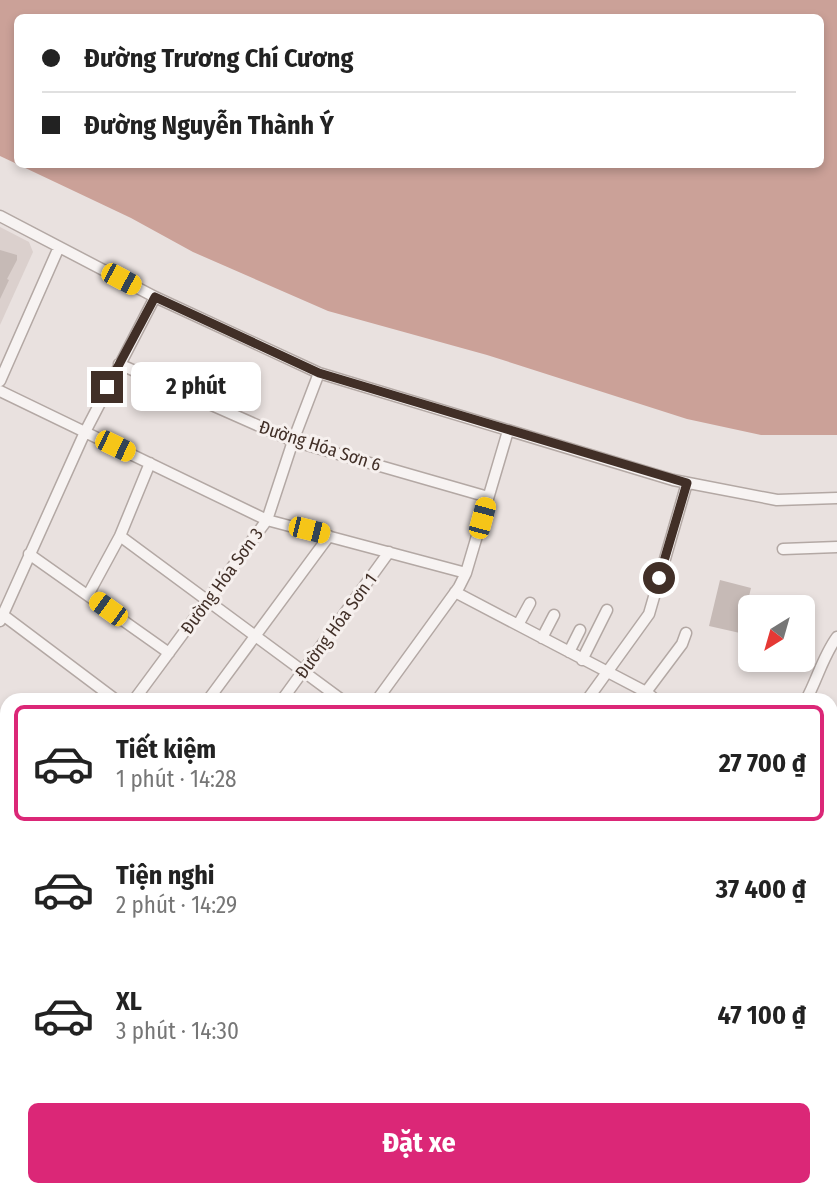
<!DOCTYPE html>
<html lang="vi">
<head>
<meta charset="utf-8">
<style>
	:root { --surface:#fff; --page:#f2f2f2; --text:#222; --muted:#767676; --line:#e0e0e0; --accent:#db2777 }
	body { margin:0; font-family:"Fira Sans Condensed",sans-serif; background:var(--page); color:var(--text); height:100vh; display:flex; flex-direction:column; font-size:26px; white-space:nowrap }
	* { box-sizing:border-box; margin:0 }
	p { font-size:23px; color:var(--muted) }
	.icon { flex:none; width:38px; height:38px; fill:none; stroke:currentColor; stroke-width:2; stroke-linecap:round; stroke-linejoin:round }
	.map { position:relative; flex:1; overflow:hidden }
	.side { position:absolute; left:0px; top:693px; width:838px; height:504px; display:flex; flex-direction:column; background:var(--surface); border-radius:21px 21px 0 0; box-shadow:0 4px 10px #0003 }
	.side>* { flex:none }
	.top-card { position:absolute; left:14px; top:14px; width:810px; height:154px; border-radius:10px; box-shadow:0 4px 10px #0003; display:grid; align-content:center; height:154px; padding:0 28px; background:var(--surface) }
	.needle { width:46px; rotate:217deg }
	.buttons { position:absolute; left:738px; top:595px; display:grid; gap:14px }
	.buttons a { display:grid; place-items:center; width:77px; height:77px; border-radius:10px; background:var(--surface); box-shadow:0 4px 10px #0003; font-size:35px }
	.end { position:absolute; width:32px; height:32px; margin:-16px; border:9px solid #412f27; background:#fff; box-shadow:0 0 0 4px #fff }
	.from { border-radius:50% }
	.bubble { position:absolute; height:49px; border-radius:10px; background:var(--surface); box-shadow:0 4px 10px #0003; font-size:23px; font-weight:700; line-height:49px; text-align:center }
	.car { position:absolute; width:21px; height:42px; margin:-21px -10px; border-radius:9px; box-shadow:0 0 5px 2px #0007; background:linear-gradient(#f5c518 24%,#345 0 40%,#f5c518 0 76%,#345 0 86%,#f5c518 0) }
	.top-card b { display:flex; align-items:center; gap:24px; height:66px; font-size:26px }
	.top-card b+b { border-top:2px solid var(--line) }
	.top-card i { width:18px; height:18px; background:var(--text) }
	ul { padding:12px 0 0; list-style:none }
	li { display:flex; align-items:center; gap:21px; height:116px; margin:0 14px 10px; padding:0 14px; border:4px solid transparent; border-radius:10px }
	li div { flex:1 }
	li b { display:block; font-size:26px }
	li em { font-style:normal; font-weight:700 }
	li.active { border-color:var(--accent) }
	li>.icon { width:63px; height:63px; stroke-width:1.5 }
	.primary-button { display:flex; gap:14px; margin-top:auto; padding:14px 28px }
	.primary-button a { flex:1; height:80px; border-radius:10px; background:var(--accent); color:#fff; font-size:28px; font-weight:700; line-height:80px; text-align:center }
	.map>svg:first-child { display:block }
	.built { fill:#dbd0cd }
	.green { fill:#c8bfd3 }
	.water { fill:#cba198 }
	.building { fill:#c6bab6 }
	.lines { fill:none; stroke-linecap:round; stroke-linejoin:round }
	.minor-casing { stroke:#b3a8a4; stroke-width:13 }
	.major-casing { stroke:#b5a49d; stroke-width:16 }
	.highway-casing { stroke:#a08d85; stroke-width:18 }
	.minor { stroke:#f7f3f2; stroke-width:10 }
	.major { stroke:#fff; stroke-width:12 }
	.highway { stroke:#fff; stroke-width:14 }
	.route { stroke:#412f27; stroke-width:9 }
	.labels { text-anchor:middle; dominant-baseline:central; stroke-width:6; stroke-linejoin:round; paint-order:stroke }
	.street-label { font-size:18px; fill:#412f27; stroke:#f6f0ee }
</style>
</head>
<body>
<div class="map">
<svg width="837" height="1197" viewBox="0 0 837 1197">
	<rect width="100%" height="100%" fill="#e9e1df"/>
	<path class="built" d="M0 227 29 242 33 252 0 325Z"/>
	<path class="green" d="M0 1033 7 1036V1190H331L346 1197H0Z"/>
	<path class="water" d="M0 0H837V435H761L687 419 487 355 328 311 193 252 131 218 19 165 821 164V18H18L17 164 0 156Z"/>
	<path class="building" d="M0 250 17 255V260L7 279 9 280 0 299Z
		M720 580 751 588 740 633 709 626Z"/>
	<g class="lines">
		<g class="minor-casing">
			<path id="minor" d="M0 216 155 297 319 373 673 480 777 500 837 498
				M119 364 293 441 488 497
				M0 381 59 247
				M0 391 267 520 466 573
				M120 536 342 700
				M783 549 837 547
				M29 554 169 653
				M455 592 646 692 656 700
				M88 595 120 536 150 463
				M3 615 116 700
				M0 621 85 432 155 297
				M518 625 530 603
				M542 638 554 615
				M569 652 580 630
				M582 660 607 610
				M646 692 682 644 686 633
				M134 700 267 520 293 441 319 373
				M208 700 329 536
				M282 700 389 552
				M377 700 459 587 466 573 508 431
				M587 700 649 614 687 483
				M806 700C817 680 823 656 837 637
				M0 732 7 735
				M831 761 837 765
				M831 796 837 785
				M831 816 837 821
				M0 930 7 933
				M0 1007 7 1010
				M392 1190 398 1197
				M660 1190 668 1196"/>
		</g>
		<g class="major-casing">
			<path id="major" d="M831 1112 837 1105
				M486 1190 498 1197
				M525 1190 530 1197
				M763 1197 768 1190"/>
		</g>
		<g class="highway-casing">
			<path id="highway" d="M831 896 837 892
				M831 919 837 915
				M0 965 7 968
				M0 982 7 985
				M442 1190 457 1197
				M478 1197 483 1190"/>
		</g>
		<use href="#minor" class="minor"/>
		<use href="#major" class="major"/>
		<use href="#highway" class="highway"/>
	</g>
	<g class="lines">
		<path class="route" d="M107 387 155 297 319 373 687 483 659 578"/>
	</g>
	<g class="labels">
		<g class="street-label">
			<text transform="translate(320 446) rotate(18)">Đường Hóa Sơn 6</text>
			<text transform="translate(222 581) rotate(-54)">Đường Hóa Sơn 3</text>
			<text transform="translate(336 626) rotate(-54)">Đường Hóa Sơn 1</text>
		</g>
	</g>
</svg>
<div class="buttons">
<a><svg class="needle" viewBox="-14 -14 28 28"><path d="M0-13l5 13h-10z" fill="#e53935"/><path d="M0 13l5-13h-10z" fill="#767676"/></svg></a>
</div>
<i class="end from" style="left:659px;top:578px"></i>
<i class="end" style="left:107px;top:387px"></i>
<div class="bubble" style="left:131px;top:362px;width:130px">2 phút</div>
<i class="car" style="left:121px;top:279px;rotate:118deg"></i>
<i class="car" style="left:115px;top:446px;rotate:116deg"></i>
<i class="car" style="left:482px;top:518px;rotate:15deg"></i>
<i class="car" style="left:309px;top:530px;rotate:104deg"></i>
<i class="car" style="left:108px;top:609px;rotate:306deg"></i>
<div class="top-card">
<b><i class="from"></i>Đường Trương Chí Cương</b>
<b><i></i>Đường Nguyễn Thành Ý</b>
</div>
<section class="side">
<ul>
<li class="active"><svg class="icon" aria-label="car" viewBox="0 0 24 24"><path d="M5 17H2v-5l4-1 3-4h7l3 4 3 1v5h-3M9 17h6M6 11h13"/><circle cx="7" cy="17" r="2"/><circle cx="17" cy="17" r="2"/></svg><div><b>Tiết kiệm</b><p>1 phút · 14:28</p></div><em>27 700 ₫</em></li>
<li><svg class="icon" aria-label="car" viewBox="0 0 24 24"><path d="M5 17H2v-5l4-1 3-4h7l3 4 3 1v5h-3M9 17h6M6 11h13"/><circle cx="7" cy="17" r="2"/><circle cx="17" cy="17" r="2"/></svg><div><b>Tiện nghi</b><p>2 phút · 14:29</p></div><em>37 400 ₫</em></li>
<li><svg class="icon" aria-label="car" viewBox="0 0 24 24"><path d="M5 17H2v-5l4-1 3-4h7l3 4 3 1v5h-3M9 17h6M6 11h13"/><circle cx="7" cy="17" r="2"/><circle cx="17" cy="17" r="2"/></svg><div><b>XL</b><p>3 phút · 14:30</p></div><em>47 100 ₫</em></li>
</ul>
<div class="primary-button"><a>Đặt xe</a></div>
</section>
</div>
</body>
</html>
